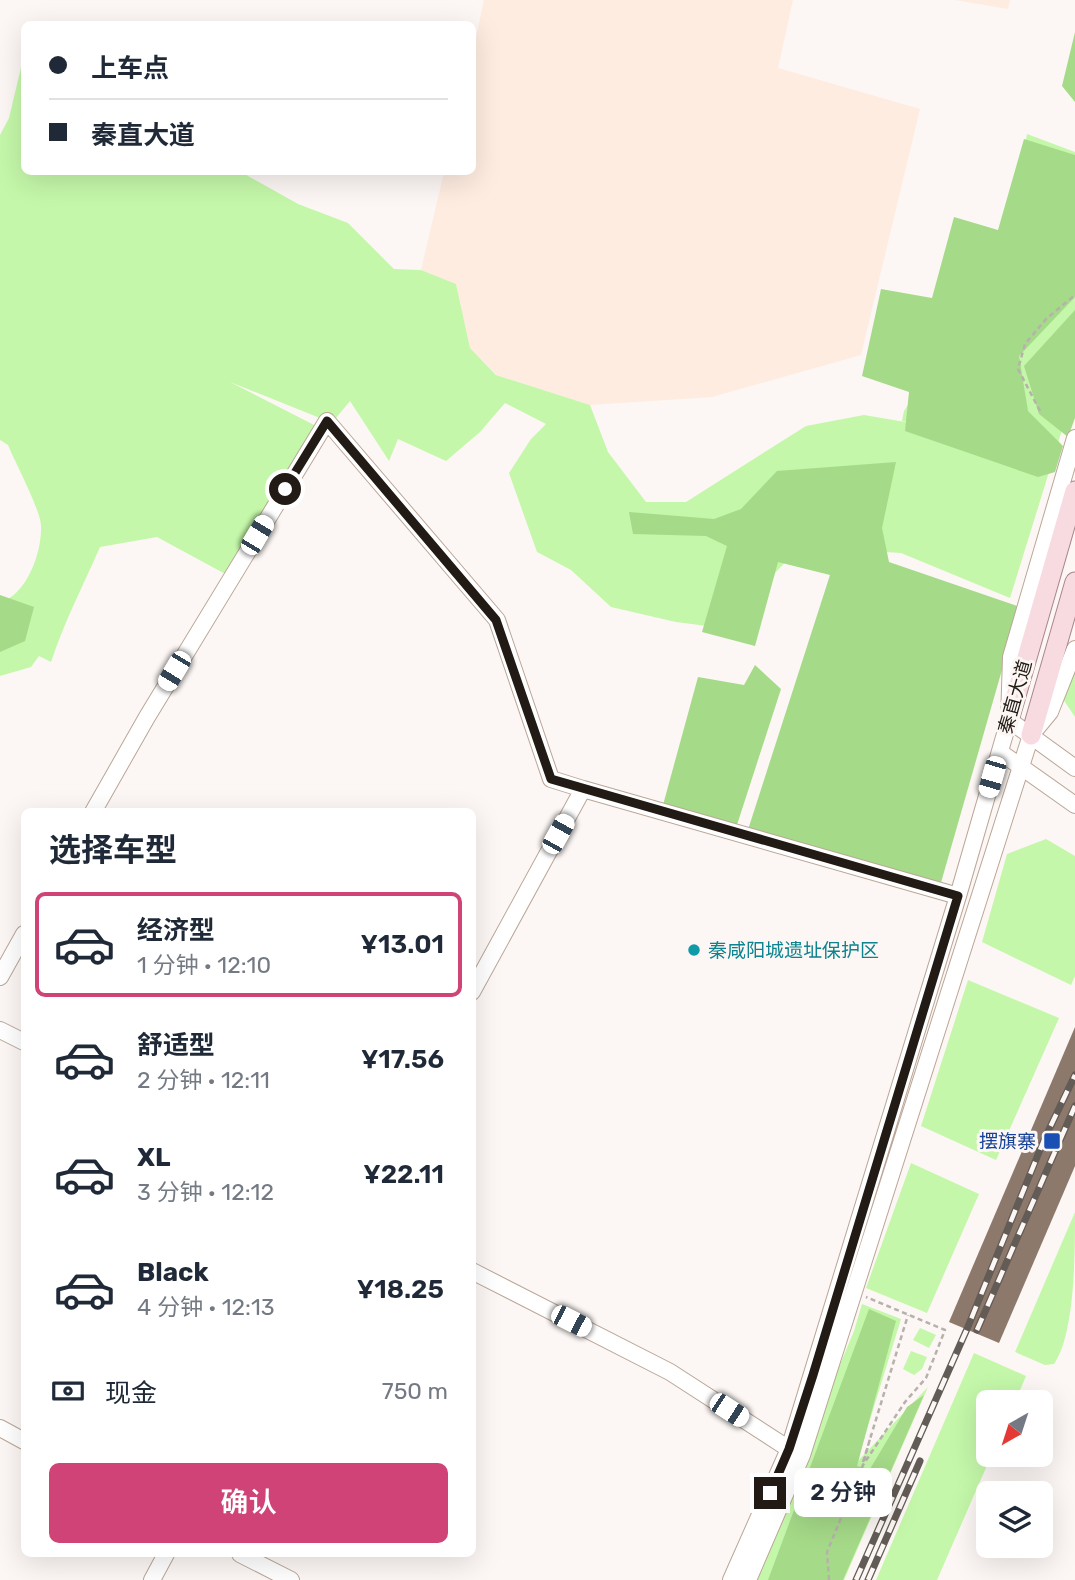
<!DOCTYPE html>
<html lang="zh">
<head>
<meta charset="utf-8">
<style>
	:root { --surface:#fff; --page:#f6f6f7; --text:#1f2937; --muted:#747a83; --line:#e0e1e3; --accent:#cf4376 }
	body { margin:0; font-family:Rubik,"Noto Sans SC",sans-serif; background:var(--page); color:var(--text); height:100vh; display:flex; flex-direction:column; font-size:26px; white-space:nowrap }
	* { box-sizing:border-box; margin:0 }
	p { font-size:23px; color:var(--muted) }
	.icon { flex:none; width:38px; height:38px; fill:none; stroke:currentColor; stroke-width:2; stroke-linecap:round; stroke-linejoin:round }
	.map { position:relative; flex:1; overflow:hidden }
	.details { position:absolute; left:21px; top:808px; width:455px; height:749px; display:flex; flex-direction:column; background:var(--surface); border-radius:10px; box-shadow:0 7px 28px #0002 }
	.details>* { flex:none }
	.guide { position:absolute; left:21px; top:21px; width:455px; height:154px; border-radius:10px; box-shadow:0 7px 28px #0002; display:grid; align-content:center; height:154px; padding:0 28px; background:var(--surface) }
	.needle { width:46px; rotate:219deg }
	.tools { position:absolute; left:976px; top:1390px; display:grid; gap:14px }
	.tools a { display:grid; place-items:center; width:77px; height:77px; border-radius:10px; background:var(--surface); box-shadow:0 7px 28px #0002; font-size:35px }
	.end { position:absolute; width:32px; height:32px; margin:-16px; border:9px solid #221a14; background:#fff; box-shadow:0 0 0 4px #fff }
	.from { border-radius:50% }
	.bubble { position:absolute; height:49px; border-radius:10px; background:var(--surface); box-shadow:0 7px 28px #0002; font-size:23px; font-weight:600; line-height:49px; text-align:center }
	.car { position:absolute; width:21px; height:42px; margin:-21px -10px; border-radius:9px; box-shadow:0 0 5px 2px #0007; background:linear-gradient(#fff 24%,#345 0 40%,#fff 0 76%,#345 0 86%,#fff 0) }
	.guide b { display:flex; align-items:center; gap:24px; height:66px; font-size:26px }
	.guide b+b { border-top:2px solid var(--line) }
	.guide i { width:18px; height:18px; background:var(--text) }
	ul { padding:0; list-style:none }
	li { display:flex; align-items:center; gap:21px; height:105px; margin:0 14px 10px; padding:0 14px; border:4px solid transparent; border-radius:10px }
	li div { flex:1 }
	li b { display:block; font-size:26px }
	li em { font-style:normal; font-weight:600 }
	li.on { border-color:var(--accent) }
	li>.icon { width:63px; height:63px; stroke-width:1.5 }
	h2 { padding:0 28px; font-size:32px; line-height:84px }
	.pay { display:flex; align-items:center; gap:18px; height:77px; padding:0 28px; font-size:26px }
	.pay p { margin-inline-start:auto }
	.button { display:flex; gap:14px; margin-top:auto; padding:14px 28px }
	.button a { flex:1; height:80px; border-radius:10px; background:var(--accent); color:#fff; font-size:28px; font-weight:600; line-height:80px; text-align:center }
	.map>svg:first-child { display:block }
	.built { fill:#feece0 }
	.green { fill:#c4f7a9 }
	.forest { fill:#a5da88 }
	.building { fill:#8d796b }
	.lines { fill:none; stroke-linecap:round; stroke-linejoin:round }
	.minor-casing { stroke:#bba697; stroke-width:18 }
	.major-casing { stroke:#aa878c; stroke-width:21 }
	.path { stroke:#b7b1ad; stroke-width:2.5; stroke-dasharray:5 3.5; stroke-linecap:butt }
	.minor { stroke:#fff; stroke-width:16 }
	.major { stroke:#f8dae1; stroke-width:19 }
	.rail-casing { stroke:#625b56; stroke-width:7 }
	.rail { stroke:#fcf7f4; stroke-width:4.5; stroke-dasharray:13; stroke-linecap:butt }
	.route { stroke:#221a14; stroke-width:9 }
	.culture-dot { fill:#0f9aa8; stroke:#fcf7f4; stroke-width:2.5 }
	.transit-dot { fill:#1a4fb4; stroke:#fcf7f4; stroke-width:2.5 }
	.labels { text-anchor:middle; dominant-baseline:central; stroke-width:6; stroke-linejoin:round; paint-order:stroke }
	.street-label { font-size:19px; fill:#221a14; stroke:#fcf7f4 }
	.culture-label { font-size:19px; fill:#0d838f; stroke:#fcf7f4; text-anchor:start }
	.transit-label { font-size:19px; fill:#164399; stroke:#fcf7f4; text-anchor:end }
</style>
</head>
<body>
<div class="map">
<svg width="1075" height="1580" viewBox="0 0 1075 1580">
	<rect width="100%" height="100%" fill="#fcf7f4"/>
	<path class="built" d="M484 0H793L778 68 920 109 861 355 712 397 590 405 497 375 470 348 456 284 421 270 444 172H472L473 51Z
		M955 0H1010L1008 9Z"/>
	<path class="green" d="M23 59 24 172H241L298 204 348 223 394 269 421 270 456 284 470 348 496 375 590 405 608 452 646 502H686L806 426 864 415 917 424 902 421 904 411 944 349 1007 238 1027 134 1075 152V388L1010 598 901 553 854 550 794 553 775 573 754 632 676 622 611 607 571 570 537 552 509 473 531 439 546 424 505 403 480 432 446 461 398 439 389 461 350 401 336 418H320L230 382 318 427 229 576 157 537 100 547C83 586 64 622 51 662L39 656 31 667 0 676V603C27 594 42 553 41 526 41 511 15 462 8 445L0 440V135L9 118Z
		M1075 662V717L1063 699Z
		M1046 839 1075 856V976L1071 985 982 942 1007 854Z
		M968 980 1059 1018 996 1160 921 1126Z
		M911 1163 979 1194 927 1313 866 1288Z
		M1075 1212C1075 1255 1075 1334 1054 1364L1045 1365 1015 1352Z
		M862 1304 901 1319 857 1462 928 1387 844 1580H750L854 1331Z
		M920 1328 936 1335 929 1348 913 1340Z
		M911 1351 927 1357 922 1369 914 1375 903 1369Z
		M974 1353 1026 1376 1015 1402H989V1454H992L937 1580H876Z"/>
	<path class="forest" d="M1075 32V102L1062 86Z
		M1024 139 1075 155V297L1019 356 1028 411 1063 446 1055 472 1038 477 905 431 909 392 862 376 881 289 932 298 954 217 998 230Z
		M1075 310V418L1068 437 1039 414 1024 366Z
		M896 462 882 528 889 562 1020 607 938 893 745 839 830 575 778 562 755 646 702 632 727 546 706 536 633 534 629 512 714 519 741 509 777 471Z
		M0 595 34 607 25 641 0 652Z
		M755 665 781 689 735 831 660 816 698 677 744 685Z
		M869 1309 896 1321 857 1466 870 1469 907 1407 924 1395 843 1580H768Z"/>
	<path class="building" d="M1075 1027V1166L999 1343 949 1322Z"/>
	<g class="lines">
		<g class="minor-casing">
			<path id="minor" d="M1009 720 1075 768
				M1000 752 1075 805
				M93 812 147 717 327 421 497 620 551 779 583 789
				M0 977 24 934
				M472 992 583 789 958 896
				M0 1030 24 1042
				M472 1271 670 1372 789 1449
				M0 1428 24 1441
				M240 1554 291 1580
				M152 1580 166 1554
				M731 1580 789 1449 958 896 1009 720 1011 657 1075 438
				M748 1580 802 1455 1031 735 1050 712 1075 649"/>
		</g>
		<g class="major-casing">
			<path id="major" d="M1009 720 1075 491
				M1031 735 1075 582"/>
		</g>
		<path class="path" d="M1040 411 1018 369 1025 344 1046 319 1075 295
			M864 1461 871 1435
			M863 1462 908 1315
			M829 1580 827 1552 863 1465 905 1402 926 1378 945 1330 866 1297"/>
		<use href="#minor" class="minor"/>
		<use href="#major" class="major"/>
		<g class="rail-casing">
			<path id="rail" d="M977 1330 1075 1106
				M856 1580 967 1329 1044 1140 1075 1075
				M868 1580 920 1461"/>
		</g>
		<use href="#rail" class="rail"/>
	</g>
	<g class="lines">
		<path class="route" d="M285 489 327 421 496 620 551 779 958 896 813 1375 789 1449 770 1493"/>
	</g>
	<circle class="culture-dot" cx="694" cy="950" r="7"/>
	<rect class="transit-dot" x="1043" y="1132" width="18" height="18" rx="3.5"/>
	<g class="labels">
		<g class="street-label">
			<text transform="translate(1015 697) rotate(-74)">秦直大道</text>
		</g>
		<g class="culture-label">
			<text x="708" y="950">秦咸阳城遗址保护区</text>
		</g>
		<g class="transit-label">
			<text x="1036" y="1141">摆旗寨</text>
		</g>
	</g>
</svg>
<div class="tools">
<a><svg class="needle" viewBox="-14 -14 28 28"><path d="M0-13l5 13h-10z" fill="#e53935"/><path d="M0 13l5-13h-10z" fill="#747a83"/></svg></a>
<a><svg class="icon" aria-label="layers" viewBox="0 0 24 24"><path d="M12 4l9 5-9 5-9-5zM3 14l9 5 9-5"/></svg></a>
</div>
<i class="end from" style="left:285px;top:489px"></i>
<i class="end" style="left:770px;top:1493px"></i>
<div class="bubble" style="left:794px;top:1468px;width:98px">2 分钟</div>
<i class="car" style="left:257px;top:535px;rotate:31deg"></i>
<i class="car" style="left:174px;top:671px;rotate:211deg"></i>
<i class="car" style="left:992px;top:777px;rotate:196deg"></i>
<i class="car" style="left:558px;top:834px;rotate:29deg"></i>
<i class="car" style="left:571px;top:1321px;rotate:117deg"></i>
<i class="car" style="left:729px;top:1410px;rotate:123deg"></i>
<div class="guide">
<b><i class="from"></i>上车点</b>
<b><i></i>秦直大道</b>
</div>
<section class="details">
<h2>选择车型</h2>
<ul>
<li class="on"><svg class="icon" aria-label="car" viewBox="0 0 24 24"><path d="M5 17H2v-5l4-1 3-4h7l3 4 3 1v5h-3M9 17h6M6 11h13"/><circle cx="7" cy="17" r="2"/><circle cx="17" cy="17" r="2"/></svg><div><b>经济型</b><p>1 分钟 · 12:10</p></div><em>¥13.01</em></li>
<li><svg class="icon" aria-label="car" viewBox="0 0 24 24"><path d="M5 17H2v-5l4-1 3-4h7l3 4 3 1v5h-3M9 17h6M6 11h13"/><circle cx="7" cy="17" r="2"/><circle cx="17" cy="17" r="2"/></svg><div><b>舒适型</b><p>2 分钟 · 12:11</p></div><em>¥17.56</em></li>
<li><svg class="icon" aria-label="car" viewBox="0 0 24 24"><path d="M5 17H2v-5l4-1 3-4h7l3 4 3 1v5h-3M9 17h6M6 11h13"/><circle cx="7" cy="17" r="2"/><circle cx="17" cy="17" r="2"/></svg><div><b>XL</b><p>3 分钟 · 12:12</p></div><em>¥22.11</em></li>
<li><svg class="icon" aria-label="car" viewBox="0 0 24 24"><path d="M5 17H2v-5l4-1 3-4h7l3 4 3 1v5h-3M9 17h6M6 11h13"/><circle cx="7" cy="17" r="2"/><circle cx="17" cy="17" r="2"/></svg><div><b>Black</b><p>4 分钟 · 12:13</p></div><em>¥18.25</em></li>
</ul>
<div class="pay"><svg class="icon" aria-label="cash" viewBox="0 0 24 24"><path d="M3 7h18v10H3z"/><circle cx="12" cy="12" r="2"/></svg>现金<p>750 m</p></div>
<div class="button"><a>确认</a></div>
</section>
</div>
</body>
</html>
